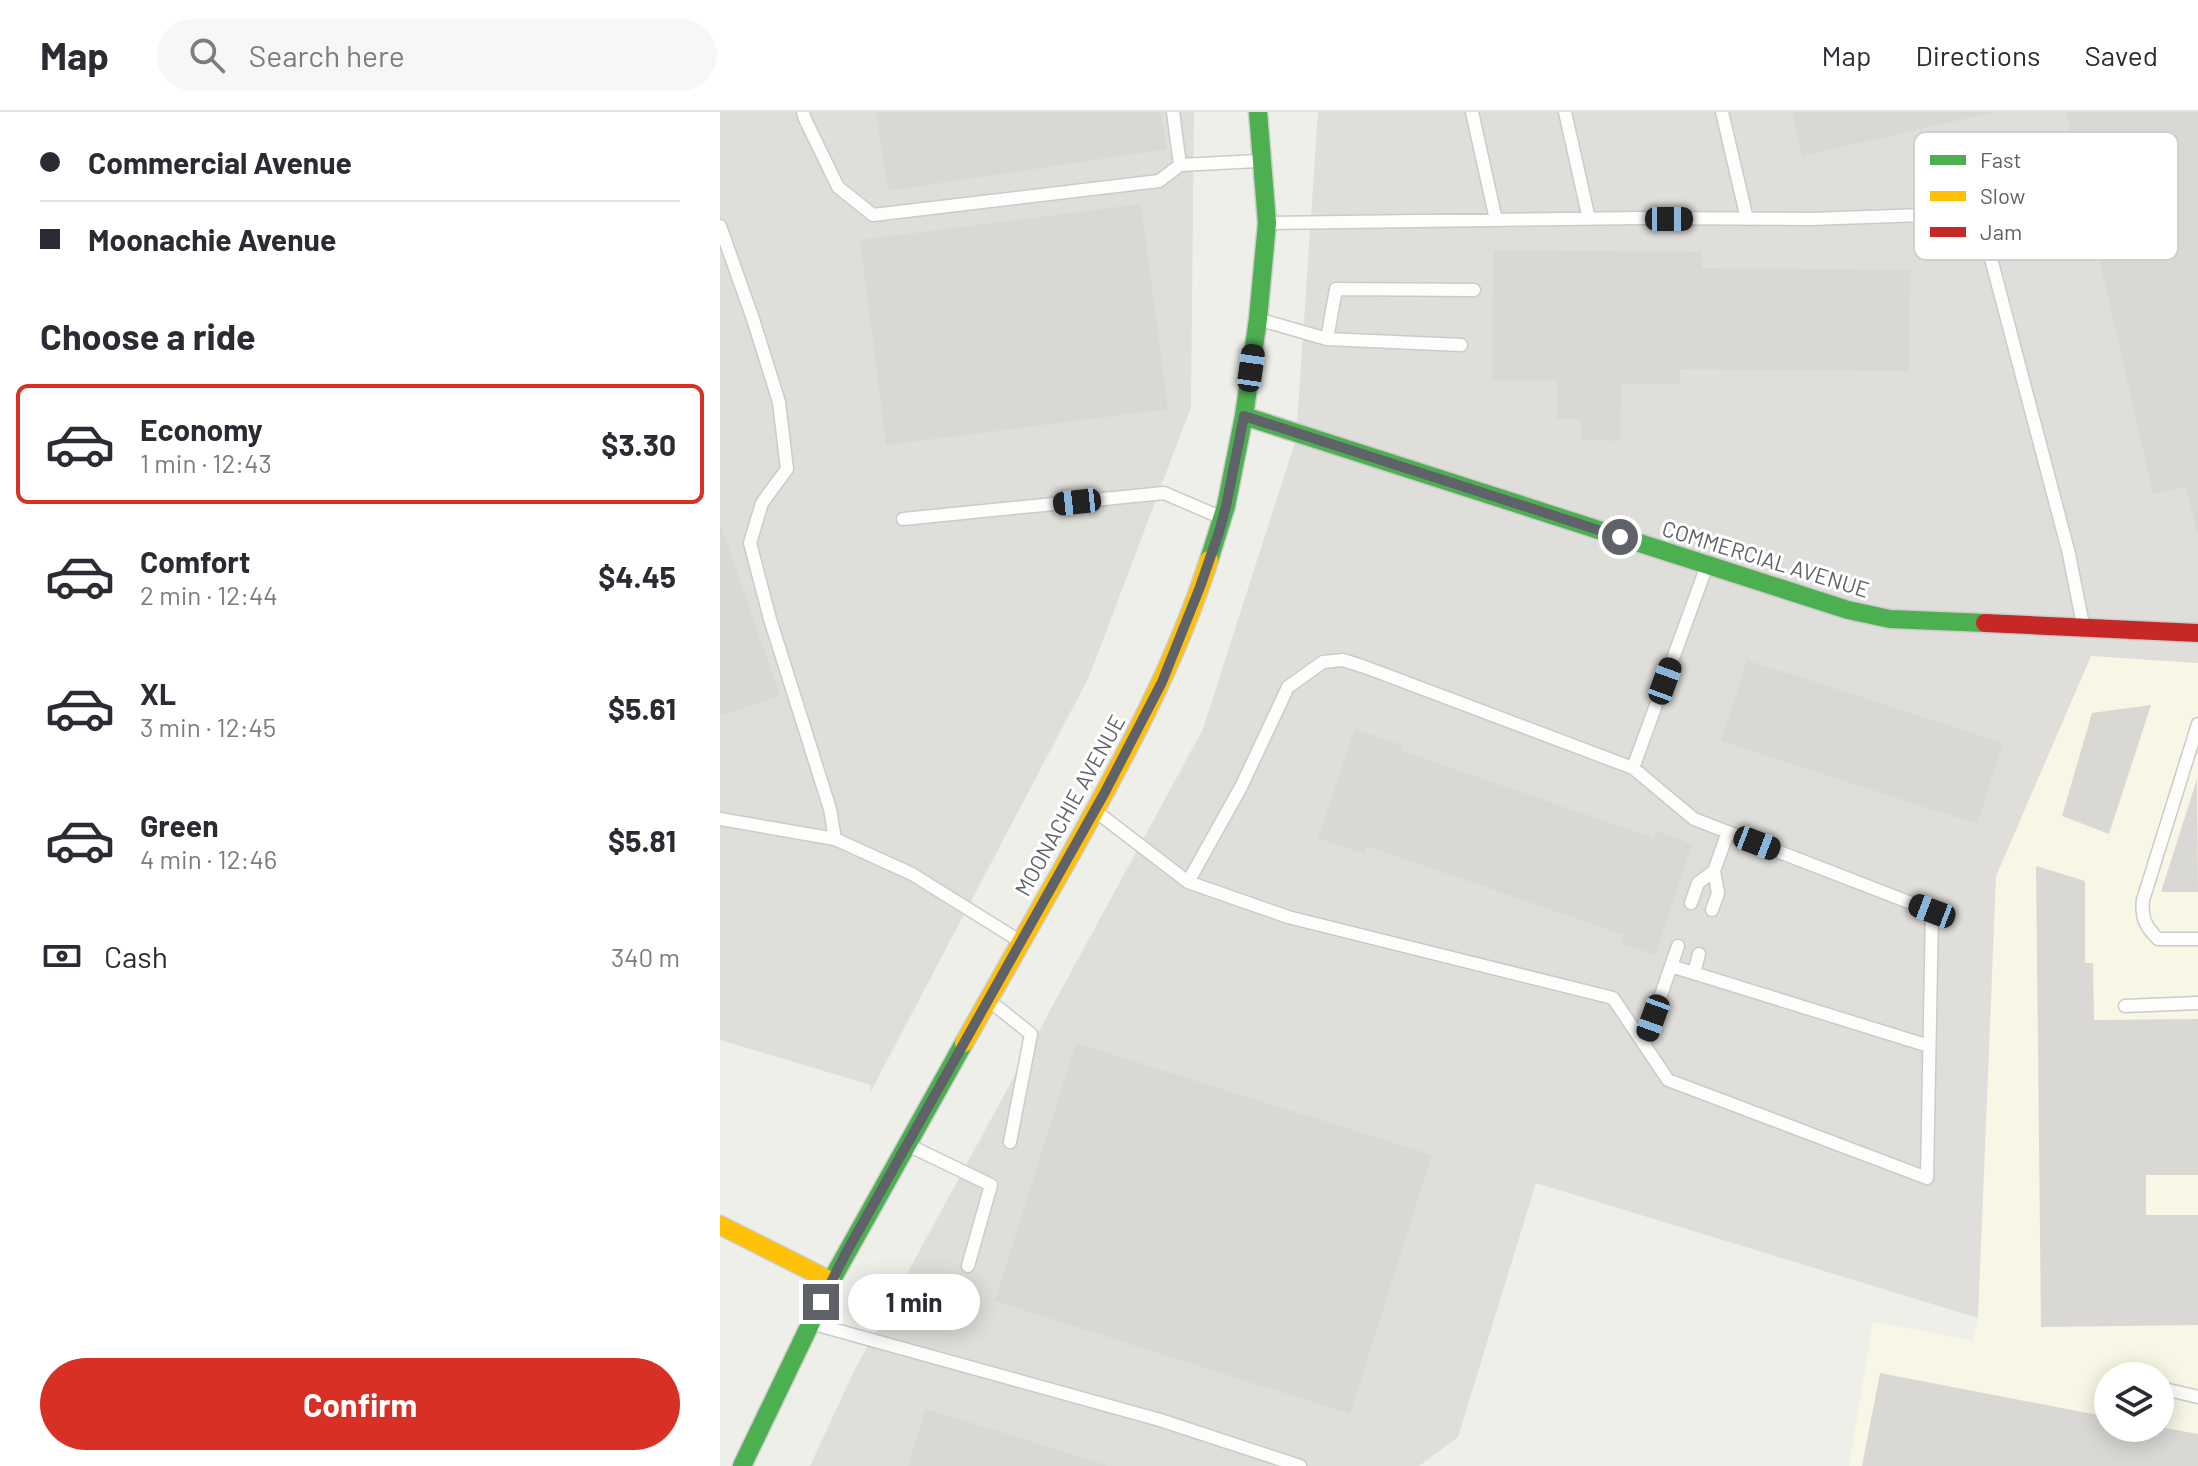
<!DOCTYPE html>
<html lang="en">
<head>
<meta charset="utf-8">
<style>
	:root { --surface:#fff; --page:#f7f7f7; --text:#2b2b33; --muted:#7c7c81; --line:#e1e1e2; --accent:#d93025 }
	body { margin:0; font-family:Barlow,sans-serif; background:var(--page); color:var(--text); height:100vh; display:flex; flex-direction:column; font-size:30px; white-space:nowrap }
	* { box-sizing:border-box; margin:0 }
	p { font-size:26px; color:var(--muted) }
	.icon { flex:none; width:44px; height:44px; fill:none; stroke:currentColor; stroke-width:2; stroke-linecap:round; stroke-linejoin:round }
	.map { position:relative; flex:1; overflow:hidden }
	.drawer { display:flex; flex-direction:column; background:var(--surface); width:720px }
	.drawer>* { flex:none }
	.banner { display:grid; align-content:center; height:176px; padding:0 40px; background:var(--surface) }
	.tools { position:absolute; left:1374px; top:1250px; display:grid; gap:16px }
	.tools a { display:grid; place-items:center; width:80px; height:80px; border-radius:50%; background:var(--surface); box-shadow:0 4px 20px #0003; font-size:40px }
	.end { position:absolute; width:36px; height:36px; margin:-18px; border:10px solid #5f6268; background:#fff; box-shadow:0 0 0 4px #fff }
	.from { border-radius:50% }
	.bubble { position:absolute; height:56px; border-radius:28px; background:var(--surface); box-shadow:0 4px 20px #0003; font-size:26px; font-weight:700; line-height:56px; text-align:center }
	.car { position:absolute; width:24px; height:48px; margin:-24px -12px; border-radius:10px; box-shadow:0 0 6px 2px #0007; background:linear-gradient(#222 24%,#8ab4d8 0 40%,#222 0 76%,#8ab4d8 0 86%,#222 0) }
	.banner b { display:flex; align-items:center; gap:28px; height:76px; font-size:30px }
	.banner b+b { border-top:2px solid var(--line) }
	.banner i { width:20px; height:20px; background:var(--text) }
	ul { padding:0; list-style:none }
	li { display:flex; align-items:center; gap:24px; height:120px; margin:0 16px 12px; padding:0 24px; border:4px solid transparent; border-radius:12px }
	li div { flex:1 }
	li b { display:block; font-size:30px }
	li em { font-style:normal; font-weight:700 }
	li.on { border-color:var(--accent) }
	li>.icon { width:72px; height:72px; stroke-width:1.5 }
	h2 { padding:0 40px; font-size:36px; line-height:96px }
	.pay { display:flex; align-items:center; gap:20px; height:88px; padding:0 40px; font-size:30px }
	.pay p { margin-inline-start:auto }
	.button { display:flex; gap:16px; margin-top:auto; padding:16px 40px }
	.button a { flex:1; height:92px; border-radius:48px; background:var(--accent); color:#fff; font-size:32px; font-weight:700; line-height:92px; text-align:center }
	header { display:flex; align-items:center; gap:48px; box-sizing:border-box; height:112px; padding:0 40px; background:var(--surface); border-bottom:2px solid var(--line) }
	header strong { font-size:38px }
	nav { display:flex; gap:44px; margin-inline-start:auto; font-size:28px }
	.search { width:560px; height:72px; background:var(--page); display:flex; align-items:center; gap:20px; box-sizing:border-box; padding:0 28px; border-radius:44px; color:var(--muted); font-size:30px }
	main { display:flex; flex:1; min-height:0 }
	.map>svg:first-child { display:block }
	.commercial { fill:#f8f6e4; fill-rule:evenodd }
	.industrial { fill:#dfdeda }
	.building { fill:#d9d8d5 }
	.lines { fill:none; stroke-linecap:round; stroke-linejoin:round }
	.lane-casing { stroke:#cbcbcb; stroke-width:15 }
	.fast-casing { stroke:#ccc; stroke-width:21 }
	.slow-casing { stroke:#ccc; stroke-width:21 }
	.jam-casing { stroke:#ccc; stroke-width:21 }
	.lane { stroke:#fdfdfc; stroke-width:12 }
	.fast { stroke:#4caf50; stroke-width:18 }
	.slow { stroke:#ffc107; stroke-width:18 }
	.jam { stroke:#c62828; stroke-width:18 }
	.route { stroke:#5f6268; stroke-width:10 }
	.labels { text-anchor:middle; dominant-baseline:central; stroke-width:6; stroke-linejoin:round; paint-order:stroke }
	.street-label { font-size:22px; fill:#5f6268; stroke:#fff }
	.key { fill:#fff; stroke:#cfd0d2; stroke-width:2 }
	.key-label { font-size:22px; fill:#5f6268 }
</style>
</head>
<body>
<header>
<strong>Map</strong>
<div class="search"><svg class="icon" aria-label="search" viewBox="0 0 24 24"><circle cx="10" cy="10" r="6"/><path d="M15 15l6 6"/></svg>Search here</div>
<nav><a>Map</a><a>Directions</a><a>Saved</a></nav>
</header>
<main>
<section class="drawer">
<div class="banner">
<b><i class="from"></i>Commercial Avenue</b>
<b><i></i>Moonachie Avenue</b>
</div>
<h2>Choose a ride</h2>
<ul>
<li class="on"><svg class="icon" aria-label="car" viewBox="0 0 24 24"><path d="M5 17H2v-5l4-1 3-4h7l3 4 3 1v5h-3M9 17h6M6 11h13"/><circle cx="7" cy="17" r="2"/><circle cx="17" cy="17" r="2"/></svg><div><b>Economy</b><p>1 min · 12:43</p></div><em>$3.30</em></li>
<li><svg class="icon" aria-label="car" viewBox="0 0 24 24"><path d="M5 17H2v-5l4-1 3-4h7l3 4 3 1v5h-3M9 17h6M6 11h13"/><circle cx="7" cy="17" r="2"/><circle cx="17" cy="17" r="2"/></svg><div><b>Comfort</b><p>2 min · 12:44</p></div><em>$4.45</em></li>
<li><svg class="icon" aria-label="car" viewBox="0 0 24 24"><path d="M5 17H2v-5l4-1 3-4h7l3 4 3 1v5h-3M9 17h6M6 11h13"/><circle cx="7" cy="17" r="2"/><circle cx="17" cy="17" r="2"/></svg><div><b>XL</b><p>3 min · 12:45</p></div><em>$5.61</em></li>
<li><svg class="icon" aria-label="car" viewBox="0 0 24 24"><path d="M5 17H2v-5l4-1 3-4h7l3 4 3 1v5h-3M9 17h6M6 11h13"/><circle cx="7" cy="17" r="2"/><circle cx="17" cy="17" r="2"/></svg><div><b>Green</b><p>4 min · 12:46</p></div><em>$5.81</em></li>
</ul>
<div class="pay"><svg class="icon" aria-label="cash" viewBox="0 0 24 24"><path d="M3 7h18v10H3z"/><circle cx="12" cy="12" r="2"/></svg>Cash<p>340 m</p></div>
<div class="button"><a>Confirm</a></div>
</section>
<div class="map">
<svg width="1478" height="1354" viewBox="0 0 1478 1354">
	<rect width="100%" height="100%" fill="#efefea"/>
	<path class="commercial" d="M1371 544 1478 551V1354H1129L1153 1210 1253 1228 1258 1206 1276 765ZM1388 1264H1440V1316H1388Z"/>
	<path class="industrial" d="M0 0H474L471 295 369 565 150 981 151 973 0 928Z
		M598 0H1478V551L1371 544 1276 764 1258 1206 816 1071 738 1325 699 1354H90L133 1261 483 617 576 327Z"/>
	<path class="building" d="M156 0H441L447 37 168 79Z
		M1072 0H1271V1L1082 44Z
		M1346 0H1478V424L1466 375 1433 382Z
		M421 92 448 297 166 333 140 128Z
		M773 138 982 140V156L1190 158 1189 259 960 257V272H901L900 329 861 328V307H837V269L772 268Z
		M0 411 60 584 0 604Z
		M1027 548 1283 631 1257 712 1001 629Z
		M1431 593 1389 722 1342 704 1372 601Z
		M635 617 682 633V639L934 726 936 719 972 732 935 843 901 831 904 823 647 734 644 742 598 726Z
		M1477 667 1478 780H1441Z
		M1316 754 1365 769V851H1373L1374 908 1478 907V1063H1426V1103H1478V1213L1321 1215Z
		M356 931 712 1043 630 1302 275 1189Z
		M1160 1261 1388 1305V1316L1440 1315 1478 1322V1354H1142Z
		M206 1297 386 1353V1354H188Z"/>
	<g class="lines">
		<g class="lane-casing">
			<path id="lane" d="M83 0 85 7 118 75 153 103 439 69 460 53 538 49
				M453 0 460 53
				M752 0 776 108
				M845 0 869 107
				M1002 0 1027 107
				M551 111 920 106 1090 107 1259 101 1349 442 1363 513
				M0 114 33 207 59 290 67 357 42 391 30 431 50 507 110 697 115 727 192 762 298 828
				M541 208 607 227 741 233
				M607 227 616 177 754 178
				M183 407 444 381 500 405
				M1478 612 1423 788C1421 805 1425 814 1438 827H1478
				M378 701 468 770 521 675 568 575 603 550 623 548 645 555 913 656 986 456
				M0 707 115 727
				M994 759 1008 720
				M468 770 568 805 893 886 948 968 1207 1066 1212 799 974 707 913 656
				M971 791 978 771 994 759 998 781 992 798
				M951 854 958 834
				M974 861 979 842
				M271 890 311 922 290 1030
				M1405 894 1478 891
				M924 932 951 854 1209 934
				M190 1034 271 1073 248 1154
				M94 1212 440 1308 580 1354
				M1440 1276 1478 1285"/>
		</g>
		<g class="fast-casing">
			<path id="fast" d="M524 304 1128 498 1170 507 1265 511
				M489 448 506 394 524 304 538 207 547 111 538 0
				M22 1354 111 1169 244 931"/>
		</g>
		<g class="slow-casing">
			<path id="slow" d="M244 931C280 867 316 804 352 740 404 646 456 551 489 448
				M0 1113 111 1169"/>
		</g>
		<g class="jam-casing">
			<path id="jam" d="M1265 511 1478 521"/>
		</g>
		<use href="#lane" class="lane"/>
		<use href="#fast" class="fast"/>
		<use href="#slow" class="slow"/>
		<use href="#jam" class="jam"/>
	</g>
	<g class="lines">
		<path class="route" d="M101 1190 126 1141 385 680 442 570 480 475 499 420 506 394 524 304 900 425"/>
	</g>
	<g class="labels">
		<g class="street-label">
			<text transform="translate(1046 446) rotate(17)">COMMERCIAL AVENUE</text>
			<text transform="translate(349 693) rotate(-61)">MOONACHIE AVENUE</text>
		</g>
	</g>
	<rect x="1194" y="20" width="264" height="128" rx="12" class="key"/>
	<rect x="1210" y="43" width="36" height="10" fill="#4caf50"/>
	<rect x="1210" y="79" width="36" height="10" fill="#ffc107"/>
	<rect x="1210" y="115" width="36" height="10" fill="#c62828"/>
	<g class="key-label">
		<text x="1260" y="56">Fast</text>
		<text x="1260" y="92">Slow</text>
		<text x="1260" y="128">Jam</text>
	</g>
</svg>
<div class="tools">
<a><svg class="icon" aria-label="layers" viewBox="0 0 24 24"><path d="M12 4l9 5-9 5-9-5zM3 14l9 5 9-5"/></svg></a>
</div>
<i class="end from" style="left:900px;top:425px"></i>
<i class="end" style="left:101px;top:1190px"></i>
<div class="bubble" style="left:128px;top:1162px;width:132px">1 min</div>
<i class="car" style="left:949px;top:107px;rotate:90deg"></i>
<i class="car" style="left:531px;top:256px;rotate:8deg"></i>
<i class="car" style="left:357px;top:390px;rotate:264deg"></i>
<i class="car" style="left:945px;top:569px;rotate:20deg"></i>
<i class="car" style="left:1037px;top:731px;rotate:111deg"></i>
<i class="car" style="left:1212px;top:799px;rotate:291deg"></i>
<i class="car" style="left:933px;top:906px;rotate:200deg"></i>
</div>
</main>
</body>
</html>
